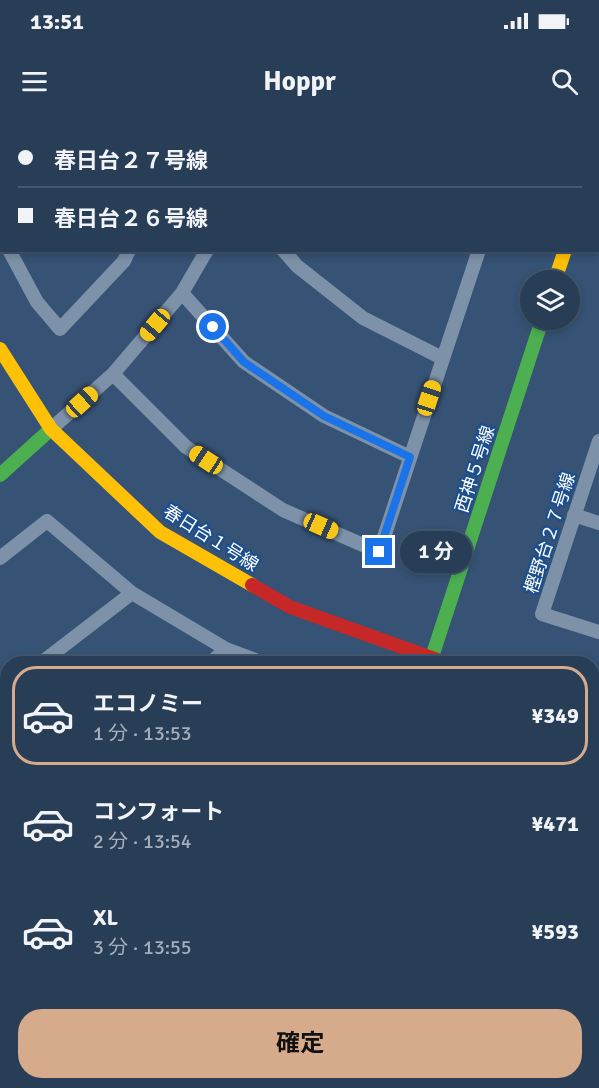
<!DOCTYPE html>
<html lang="ja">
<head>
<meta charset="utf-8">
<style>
	:root { --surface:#283e57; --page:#344961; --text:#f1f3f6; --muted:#a5aeba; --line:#44576d; --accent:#d6ab8b }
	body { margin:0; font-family:Signika,"Noto Sans JP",sans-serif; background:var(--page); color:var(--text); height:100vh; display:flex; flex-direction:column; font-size:22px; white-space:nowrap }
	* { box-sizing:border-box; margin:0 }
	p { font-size:20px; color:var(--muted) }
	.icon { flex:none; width:33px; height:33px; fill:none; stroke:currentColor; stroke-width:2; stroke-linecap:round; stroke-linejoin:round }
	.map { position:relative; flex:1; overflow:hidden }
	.details { position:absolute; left:0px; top:536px; width:600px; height:434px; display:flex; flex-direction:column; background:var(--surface); border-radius:24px 24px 0 0; box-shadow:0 3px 9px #0003,0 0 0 2px var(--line) }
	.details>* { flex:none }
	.hud { position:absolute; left:0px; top:0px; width:600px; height:132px; box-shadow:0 3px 9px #0003,0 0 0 2px var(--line); display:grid; align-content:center; height:132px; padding:0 18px; background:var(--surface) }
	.buttons { position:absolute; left:520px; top:150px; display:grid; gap:12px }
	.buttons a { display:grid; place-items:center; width:60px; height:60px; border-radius:50%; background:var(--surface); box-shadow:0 3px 9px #0003,0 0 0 2px var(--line); font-size:30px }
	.end { position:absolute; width:27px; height:27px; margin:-14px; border:8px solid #1a73e8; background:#fff; box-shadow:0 0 0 3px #fff }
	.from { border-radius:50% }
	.bubble { position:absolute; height:42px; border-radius:21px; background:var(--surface); box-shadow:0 3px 9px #0003,0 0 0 2px var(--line); font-size:20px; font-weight:700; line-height:42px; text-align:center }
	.car { position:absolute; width:18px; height:36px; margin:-18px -9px; border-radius:8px; box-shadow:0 0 4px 2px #0007; background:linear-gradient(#f5c518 24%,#345 0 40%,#f5c518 0 76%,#345 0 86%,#f5c518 0) }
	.hud b { display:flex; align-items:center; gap:21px; height:57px; font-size:22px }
	.hud b+b { border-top:2px solid var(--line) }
	.hud i { width:15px; height:15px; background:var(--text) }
	ul { padding:10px 0 0; list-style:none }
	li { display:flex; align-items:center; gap:18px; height:99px; margin:0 12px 9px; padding:0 6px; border:3px solid transparent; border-radius:24px }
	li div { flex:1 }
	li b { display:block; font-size:22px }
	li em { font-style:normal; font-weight:700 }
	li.current { border-color:var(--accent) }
	li>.icon { width:54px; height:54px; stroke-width:1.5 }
	.action { display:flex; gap:12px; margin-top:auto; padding:12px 18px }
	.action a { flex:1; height:69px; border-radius:24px; background:var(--accent); color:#111; font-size:24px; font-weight:700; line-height:69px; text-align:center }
	.status { display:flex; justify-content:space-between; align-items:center; height:42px; padding:0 30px; background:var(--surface); direction:ltr }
	.status svg { height:16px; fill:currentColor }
	header { display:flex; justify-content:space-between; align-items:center; height:78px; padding:0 18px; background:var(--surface); font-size:27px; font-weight:700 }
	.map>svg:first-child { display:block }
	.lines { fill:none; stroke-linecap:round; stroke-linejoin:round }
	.street { stroke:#7d92a8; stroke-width:14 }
	.fast { stroke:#4caf50; stroke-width:14 }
	.slow { stroke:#ffc107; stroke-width:14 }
	.jam { stroke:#c62828; stroke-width:14 }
	.route { stroke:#1a73e8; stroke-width:8 }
	.labels { text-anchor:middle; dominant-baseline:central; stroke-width:4.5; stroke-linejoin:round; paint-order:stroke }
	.street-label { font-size:18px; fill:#fff; stroke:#1b4f8f }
</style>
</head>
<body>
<div class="status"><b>13:51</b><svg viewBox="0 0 49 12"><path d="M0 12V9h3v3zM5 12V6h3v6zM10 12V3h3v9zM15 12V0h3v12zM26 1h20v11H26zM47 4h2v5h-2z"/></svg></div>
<header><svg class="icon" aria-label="menu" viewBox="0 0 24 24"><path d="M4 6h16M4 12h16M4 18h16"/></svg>Hoppr<svg class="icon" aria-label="search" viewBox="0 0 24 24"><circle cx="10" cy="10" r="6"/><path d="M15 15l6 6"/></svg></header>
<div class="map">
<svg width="599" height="968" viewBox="0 0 599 968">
	<rect width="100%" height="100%" fill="#365274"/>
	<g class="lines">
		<path class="street" d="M187 2 188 0
			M261 2V0
			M524 2V0
			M0 35H2
			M0 113 2 116
			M9 130 37 182 60 209 124 141 129 130
			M283 130 297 146 363 198 442 238
			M182 173 244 242 324 296 410 337
			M113 254 186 327 283 390 379 432 479 130
			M51 309 113 254 182 173 207 130
			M599 321 542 494 599 512
			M574 395 599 403
			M0 438 47 401 132 473 226 529 210 543
			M226 529 263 543
			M41 543 132 473
			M0 575 8 569
			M592 667 599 669
			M0 708 8 703
			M0 756 8 767
			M592 765 599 767
			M0 836 8 832
			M592 865 599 867
			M0 937 8 935
			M139 962 143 968
			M207 968 210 962
			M391 968 393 962
			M491 968 494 962
			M584 968 599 965"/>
		<path class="fast" d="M0 355 51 309
			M430 543 542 200"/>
		<path class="slow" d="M598 27 599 25
			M555 160 565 130
			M0 229 51 309 160 412 252 465
			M592 590 599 592
			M292 968 294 962"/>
		<path class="jam" d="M252 465 290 487 446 543"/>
	</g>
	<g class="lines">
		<path class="route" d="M213 207 244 242 324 296 410 337 379 432"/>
	</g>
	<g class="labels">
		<g class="street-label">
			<text transform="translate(475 349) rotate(-72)">西神５号線</text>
			<text transform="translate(550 413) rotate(-72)">樫野台２７号線</text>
			<text transform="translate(211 418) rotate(32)">春日台１号線</text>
		</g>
	</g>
</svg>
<div class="buttons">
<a><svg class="icon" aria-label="layers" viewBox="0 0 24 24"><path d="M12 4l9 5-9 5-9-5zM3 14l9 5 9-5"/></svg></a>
</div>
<i class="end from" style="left:213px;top:207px"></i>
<i class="end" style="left:379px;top:432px"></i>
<div class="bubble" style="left:400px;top:411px;width:72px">1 分</div>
<i class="car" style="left:155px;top:205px;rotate:220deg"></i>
<i class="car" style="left:429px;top:278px;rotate:18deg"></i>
<i class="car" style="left:82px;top:282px;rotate:48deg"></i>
<i class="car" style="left:206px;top:340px;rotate:303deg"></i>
<i class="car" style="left:321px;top:406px;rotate:114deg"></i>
<div class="hud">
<b><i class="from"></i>春日台２７号線</b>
<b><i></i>春日台２６号線</b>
</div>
<section class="details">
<ul>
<li class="current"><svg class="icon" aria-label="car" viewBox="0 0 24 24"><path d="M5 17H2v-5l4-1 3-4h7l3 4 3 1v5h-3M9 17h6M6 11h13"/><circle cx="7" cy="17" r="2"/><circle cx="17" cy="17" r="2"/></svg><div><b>エコノミー</b><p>1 分 · 13:53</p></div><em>¥349</em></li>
<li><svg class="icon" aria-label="car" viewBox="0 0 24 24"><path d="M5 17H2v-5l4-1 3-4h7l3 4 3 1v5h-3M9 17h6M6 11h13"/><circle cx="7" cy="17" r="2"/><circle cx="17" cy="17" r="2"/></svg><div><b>コンフォート</b><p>2 分 · 13:54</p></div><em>¥471</em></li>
<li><svg class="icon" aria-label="car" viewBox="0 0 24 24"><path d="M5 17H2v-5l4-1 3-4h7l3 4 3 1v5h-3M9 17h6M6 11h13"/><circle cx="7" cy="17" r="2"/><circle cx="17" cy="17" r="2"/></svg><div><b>XL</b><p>3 分 · 13:55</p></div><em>¥593</em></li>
</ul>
<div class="action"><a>確定</a></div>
</section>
</div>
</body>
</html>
